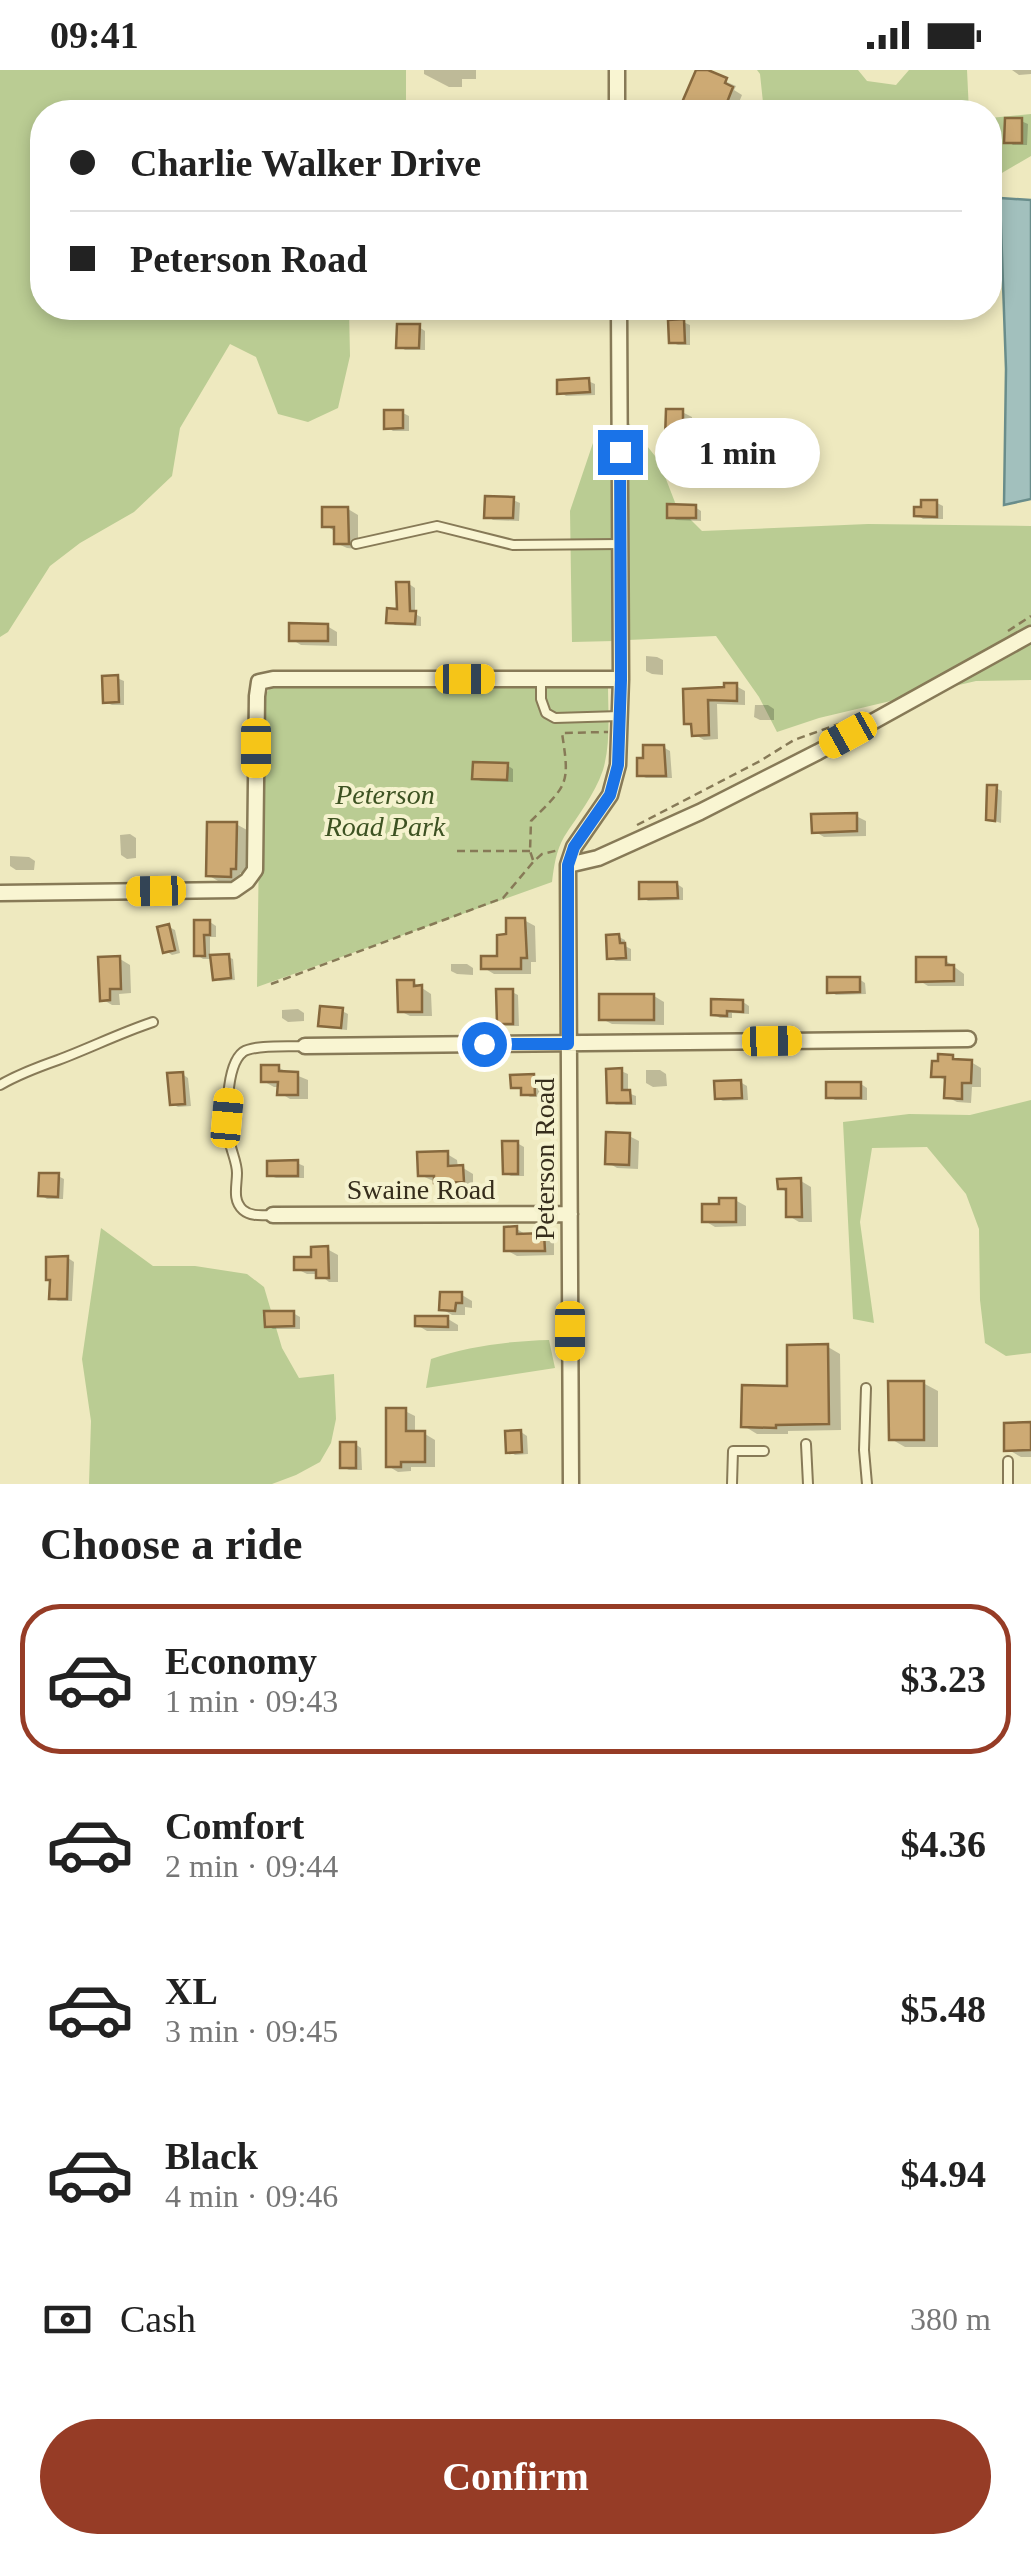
<!DOCTYPE html>
<html lang="en">
<head>
<meta charset="utf-8">
<style>
	:root { --surface:#fff; --page:#f6f6f6; --text:#222; --muted:#767676; --line:#e0e0e0; --accent:#963c26 }
	body { margin:0; font-family:Georgia,serif; background:var(--page); color:var(--text); height:100vh; display:flex; flex-direction:column; font-size:38px; white-space:nowrap }
	* { box-sizing:border-box; margin:0 }
	p { font-size:32px; color:var(--muted) }
	.icon { flex:none; width:55px; height:55px; fill:none; stroke:currentColor; stroke-width:2; stroke-linecap:round; stroke-linejoin:round }
	.map { position:relative; height:1414px; overflow:hidden }
	.side { display:flex; flex-direction:column; background:var(--surface); flex:1 }
	.side>* { flex:none }
	.guide { position:absolute; left:30px; top:30px; width:972px; height:220px; border-radius:40px; box-shadow:0 5px 15px #0003; display:grid; align-content:center; height:220px; padding:0 40px; background:var(--surface) }
	.end { position:absolute; width:45px; height:45px; margin:-22px; border:12px solid #1a73e8; background:#fff; box-shadow:0 0 0 5px #fff }
	.from { border-radius:50% }
	.bubble { position:absolute; height:70px; border-radius:35px; background:var(--surface); box-shadow:0 5px 15px #0003; font-size:32px; font-weight:600; line-height:70px; text-align:center }
	.car { position:absolute; width:30px; height:60px; margin:-30px -15px; border-radius:12px; box-shadow:0 0 8px 2px #0007; background:linear-gradient(#f5c518 24%,#345 0 40%,#f5c518 0 76%,#345 0 86%,#f5c518 0) }
	.guide b { display:flex; align-items:center; gap:35px; height:95px; font-size:38px }
	.guide b+b { border-top:2px solid var(--line) }
	.guide i { width:25px; height:25px; background:var(--text) }
	ul { padding:0; list-style:none }
	li { display:flex; align-items:center; gap:30px; height:150px; margin:0 20px 15px; padding:0 20px; border:5px solid transparent; border-radius:40px }
	li div { flex:1 }
	li b { display:block; font-size:38px }
	li em { font-style:normal; font-weight:600 }
	li.selected { border-color:var(--accent) }
	li>.icon { width:90px; height:90px; stroke-width:1.5 }
	h2 { padding:0 40px; font-size:45px; line-height:120px }
	.pay { display:flex; align-items:center; gap:25px; height:110px; padding:0 40px; font-size:38px }
	.pay p { margin-inline-start:auto }
	.button { display:flex; gap:20px; margin-top:auto; padding:20px 40px }
	.button a { flex:1; height:115px; border-radius:60px; background:var(--accent); color:#fff; font-size:40px; font-weight:600; line-height:115px; text-align:center }
	.status { display:flex; justify-content:space-between; align-items:center; height:70px; padding:0 50px; background:var(--surface); direction:ltr }
	.status svg { height:28px; fill:currentColor }
	.map>svg:first-child { display:block }
	.green { fill:#bacc93 }
	.water { fill:#a2c0bd; stroke:#698d8b; stroke-width:2.5 }
	.shadow { fill:#0003 }
	.building { fill:#cdaa74; stroke:#86683d; stroke-width:2.5 }
	.lines { fill:none; stroke-linecap:round; stroke-linejoin:round }
	.lane-casing { stroke:#877a57; stroke-width:12 }
	.street-casing { stroke:#877a57; stroke-width:19 }
	.path { stroke:#877a57; stroke-width:2.5; stroke-dasharray:8 5; stroke-linecap:butt }
	.lane { stroke:#f9f5d2; stroke-width:8 }
	.street { stroke:#f9f5d2; stroke-width:14 }
	.route { stroke:#1a73e8; stroke-width:12 }
	.labels { text-anchor:middle; dominant-baseline:central; stroke-width:8; stroke-linejoin:round; paint-order:stroke }
	.park-label { font-size:28px; font-style:italic; fill:#3d5222; stroke:#f5f2ce }
	.street-label { font-size:28px; fill:#362d1c; stroke:#f5f2ce }
</style>
</head>
<body>
<div class="status"><b>09:41</b><svg viewBox="0 0 49 12"><path d="M0 12V9h3v3zM5 12V6h3v6zM10 12V3h3v9zM15 12V0h3v12zM26 1h20v11H26zM47 4h2v5h-2z"/></svg></div>
<div class="map">
<svg width="1031" height="1414" viewBox="0 0 1031 1414">
	<rect width="100%" height="100%" fill="#eee9bf"/>
	<path class="green" d="M0 0H406V42H42V238H349L350 286 338 338 308 352 278 344 256 287 230 274 180 358 172 406 134 442 80 473 50 496 8 562 0 567Z
		M757 0H858L867 11 896 15 909 0H967L969 42H764L760 4Z
		M1031 44V86L990 110V48Z
		M628 352 659 391 676 435 702 461 868 454 1031 456V557L899 629 819 648 777 662 759 627 716 566 628 570Z
		M612 361 614 571 572 572 570 441 594 370Z
		M1031 571V610L976 611 946 618Z
		M608 614C608 642 611 673 603 700 594 726 578 745 564 767 556 781 554 796 552 812L257 917 261 633 269 619 275 615Z
		M1031 1030V1283L1006 1286 985 1273 980 1230 979 1159 966 1124 927 1077 872 1078 860 1152 874 1253 853 1249 843 1052 909 1044 970 1045Z
		M101 1158 153 1196H195L247 1204 264 1217 282 1278 299 1308 334 1304 336 1349 331 1373 320 1392 296 1405 272 1414H89L91 1351 82 1289Z
		M549 1270 555 1298 426 1318 431 1289C468 1276 510 1271 549 1270Z"/>
	<path class="water" d="M1000 128 1031 130V429L1004 435 1006 299Z"/>
	<path class="shadow" d="M424 0H476V9H462V17H449L424 4Z
		M699 0 736 16 734 20 742 25 735 42H714L696 35Z
		M1012 0H1031V4L1019 5Z
		M552 35H572L582 42H552Z
		M1021 51 1028 54 1027 75H1013L1007 71Z
		M683 252 690 255V275H678L671 272Z
		M419 257 425 261V280H405L399 276Z
		M588 311 595 314V325L566 326 560 322Z
		M682 342 692 347V354L704 361V374H678L668 368Z
		M403 343 409 346V361H393L387 357Z
		M513 430 520 433 519 451 493 450 487 446Z
		M937 433 943 436V449H923L917 445Z
		M695 437 701 441V451L676 450 670 446Z
		M348 439 358 445V479L347 478 336 473V462L325 455Z
		M409 514 415 518V544L421 547V556L395 555 389 551 399 541Z
		M327 556 337 562V576L301 575 291 569Z
		M646 586 657 587 663 590V605L652 604 646 601Z
		M117 608 124 611V635H112L105 632Z
		M736 616 745 621V635L717 634 718 669 704 670 694 664V657L687 653 685 622Z
		M755 635H768L774 639V650H760L754 647Z
		M663 677 670 681 672 708H646L640 705Z
		M507 695 513 699V712L481 711 475 708Z
		M996 718 1002 721 1001 753 988 749Z
		M856 746 866 751V766L824 767 814 761Z
		M236 754 247 760 246 803H240V811H218L208 805Z
		M130 764 136 768V788L127 789 121 785 120 765Z
		M10 786 29 787 35 791 34 800H16L10 796Z
		M677 814 683 818V830L648 831 642 827Z
		M524 850 535 856 536 892H531V904H494L484 898 499 888 508 867Z
		M197 852H210L216 856V867H210V887H228L233 889 235 910 220 911 215 909 213 889H203L197 885Z
		M169 857 175 860 180 883 172 885 166 881Z
		M619 867 625 870V876L631 879V891H616L609 888Z
		M120 889 130 895 131 923 119 924 120 935H112L102 929Z
		M945 890 964 904V916H928L918 910Z
		M451 894H467L473 898V905L457 904 451 901Z
		M859 909 865 913 866 924 836 925 829 921Z
		M413 912 431 924 432 946H410L400 941Z
		M512 922 518 925 519 956H506L500 953Z
		M654 926 664 932V955L612 954 602 949Z
		M743 932 749 936V944L732 943V948H720L713 944Z
		M298 939 304 943V951L288 952 282 948V940Z
		M342 941 348 944 347 960 327 958 320 954Z
		M952 987 960 992H971L981 998V1017H972L971 1033 957 1032 947 1027V1011L934 1005Z
		M279 998 308 1010V1029H290L280 1023V1017H274L263 1011Z
		M646 1000H660L666 1004 667 1016 653 1017 646 1013Z
		M621 1001 628 1004V1023L636 1026V1035H616L610 1032Z
		M182 1004 188 1008 191 1036 178 1037 172 1034Z
		M534 1006 540 1010V1027H530L524 1023V1020L513 1017Z
		M740 1012 747 1016 748 1030 723 1031 717 1028Z
		M861 1014 867 1018V1030H835L829 1026Z
		M629 1066 639 1071 638 1099 617 1098 607 1092Z
		M517 1073 524 1077V1106H511L505 1103Z
		M447 1084 457 1090 458 1098H463L473 1104V1116L447 1117 420 1105Z
		M297 1093 304 1096V1108H276L269 1105Z
		M58 1106 64 1109 63 1129H47L41 1125Z
		M801 1111 811 1117 812 1152H799L789 1146 788 1123 780 1118Z
		M735 1130 746 1136V1156L715 1157 705 1151 722 1136Z
		M517 1159 528 1166 544 1165 554 1171V1185L517 1186 506 1180Z
		M327 1179 338 1185V1212H329L319 1204H307L297 1199Z
		M68 1188 74 1192 72 1231H58L52 1228Z
		M462 1225 472 1231V1238L465 1237V1245H452L442 1239Z
		M293 1243 300 1247V1259H273L267 1256Z
		M448 1249 458 1255V1261H427L417 1255Z
		M828 1277 840 1284 841 1360 788 1361V1364H757L744 1356 790 1319Z
		M923 1313 938 1321V1377H905L891 1369Z
		M405 1341 415 1346V1364H425L435 1370V1397H411V1401L398 1402 388 1396Z
		M1031 1355V1387H1021L1007 1379Z
		M521 1362 527 1366 528 1384 515 1385 509 1381Z
		M355 1374 361 1378 362 1400H349L343 1397Z"/>
	<path class="building" d="M696 0H708L727 8 725 13 733 17 724 40 718 38 716 42H711L683 30Z
		M1005 48H1022V73H1004Z
		M684 249 685 273H669L668 250Z
		M397 254H420L419 278H396Z
		M589 308 590 322 557 324V310Z
		M666 339H683V352H694V369H665Z
		M384 340H403V358L384 359Z
		M485 426 514 427 513 448H484Z
		M921 430H937V447L914 446V437H921Z
		M667 434 696 435V448H667Z
		M322 437H348L349 474H334V457H322Z
		M396 512H409L410 541H416L415 554 386 553 387 538 397 539Z
		M289 553 328 554V571H289Z
		M118 605 119 632 103 633 102 606Z
		M724 613H737V631L708 630 709 665 692 666 691 654H684L683 619 724 617Z
		M643 675H664L666 706H637V688H643Z
		M473 692 508 693 507 710 472 709Z
		M987 715H997L995 751 986 750Z
		M857 743V761L812 763 811 744Z
		M207 752H237L236 799H231V807L206 806Z
		M639 812H677L678 828 639 829Z
		M506 848H525L527 888H521V899H481V886H497V865L506 864Z
		M194 850H210V865H204L205 886H194Z
		M169 854 175 880 163 883 157 857Z
		M619 864 620 873H625L626 888 607 889 606 865Z
		M229 884 231 908 213 910 210 885Z
		M120 886 121 919H110V930L100 931 98 887Z
		M916 887H946V895H954V911L916 912Z
		M827 907H860V922L827 923Z
		M397 910H414V916L422 915V942H398Z
		M496 919H513V954H497Z
		M599 924H654V950H599Z
		M711 929 743 930V942L727 941V946L711 945Z
		M320 936 343 938 341 958 318 956Z
		M938 984 953 985V989L972 990 971 1013H962V1029L944 1028 945 1007H931L932 991H938Z
		M261 995H279V1001L298 1002V1025H277L278 1012H261Z
		M622 998V1020H630L631 1033H607L606 999Z
		M183 1002 185 1034 170 1035 167 1003Z
		M534 1004 535 1025H521V1018H511L510 1005Z
		M741 1010 742 1028 715 1029 714 1011Z
		M826 1012H861V1028H826Z
		M606 1062 630 1063 629 1095 605 1094Z
		M502 1071H518V1104H503Z
		M448 1081V1096L463 1095 464 1112 434 1113V1106H418L417 1082Z
		M298 1090V1106H267V1091Z
		M39 1103H59L58 1127 38 1126Z
		M801 1108 802 1147H786V1119H778L777 1109Z
		M719 1128H736V1152H702V1134H719Z
		M517 1156V1164L544 1163 545 1181H504V1157Z
		M328 1176 329 1208H316V1200H294V1187H311V1177Z
		M68 1186 67 1229H49L50 1210H46V1187Z
		M440 1222H462V1233H456L455 1241 439 1240Z
		M264 1241H294V1256L265 1257Z
		M415 1246H448V1257L415 1256Z
		M828 1274 829 1354 776 1355V1358L741 1357 742 1315 787 1316V1275Z
		M888 1311H924V1370H889Z
		M386 1338H406V1361H425V1392H401V1397H386Z
		M1031 1352V1380L1004 1381V1353Z
		M521 1360 522 1382 506 1383 505 1361Z
		M340 1372H356V1398H340Z"/>
	<g class="lines">
		<g class="lane-casing">
			<path id="lane" d="M356 474 437 456 513 475 620 474
				M541 609V629L546 643 555 648 620 646
				M0 1015C19 1004 38 997 58 990 90 978 120 963 153 952
				M273 1145C263 1145 251 1147 243 1140 232 1130 237 1116 237 1103 237 1093 232 1083 230 1073 226 1052 225 996 243 982 255 974 291 977 305 976
				M866 1318 864 1380 867 1414
				M806 1374 808 1414
				M1008 1391V1414
				M732 1414 733 1381H764"/>
		</g>
		<g class="street-casing">
			<path id="street" d="M617 0V42
				M568 795 598 788 700 742 818 682 1031 564
				M0 823 234 820 247 811 255 800 257 626 259 612 273 609H621
				M305 976 968 969
				M273 1145 570 1144
				M571 1414 568 795 574 777 610 725 618 695 621 609 619 238"/>
		</g>
		<path class="path" d="M1008 561 1031 546
			M637 755 760 691 794 670 839 654
			M457 781H530
			M533 790 530 781 531 751C568 714 570 715 562 663L608 662
			M271 914 503 828 534 791 542 784 559 780"/>
		<use href="#lane" class="lane"/>
		<use href="#street" class="street"/>
	</g>
	<g class="lines">
		<path class="route" d="M484 974H568V795L574 777 610 725 618 695 621 610 620 382"/>
	</g>
	<g class="labels">
		<g class="park-label">
			<text x="385" y="724">Peterson<tspan x="385" dy="32">Road Park</tspan></text>
		</g>
		<g class="street-label">
			<text transform="translate(544 1089) rotate(-90)">Peterson Road</text>
			<text x="421" y="1119">Swaine Road</text>
		</g>
	</g>
</svg>
<i class="end from" style="left:484px;top:974px"></i>
<i class="end" style="left:620px;top:382px"></i>
<div class="bubble" style="left:655px;top:348px;width:165px">1 min</div>
<i class="car" style="left:465px;top:609px;rotate:90deg"></i>
<i class="car" style="left:848px;top:665px;rotate:241deg"></i>
<i class="car" style="left:256px;top:678px;rotate:180deg"></i>
<i class="car" style="left:156px;top:821px;rotate:269deg"></i>
<i class="car" style="left:772px;top:971px;rotate:89deg"></i>
<i class="car" style="left:227px;top:1048px;rotate:5deg"></i>
<i class="car" style="left:570px;top:1261px;rotate:180deg"></i>
<div class="guide">
<b><i class="from"></i>Charlie Walker Drive</b>
<b><i></i>Peterson Road</b>
</div>
</div>
<section class="side">
<h2>Choose a ride</h2>
<ul>
<li class="selected"><svg class="icon" aria-label="car" viewBox="0 0 24 24"><path d="M5 17H2v-5l4-1 3-4h7l3 4 3 1v5h-3M9 17h6M6 11h13"/><circle cx="7" cy="17" r="2"/><circle cx="17" cy="17" r="2"/></svg><div><b>Economy</b><p>1 min · 09:43</p></div><em>$3.23</em></li>
<li><svg class="icon" aria-label="car" viewBox="0 0 24 24"><path d="M5 17H2v-5l4-1 3-4h7l3 4 3 1v5h-3M9 17h6M6 11h13"/><circle cx="7" cy="17" r="2"/><circle cx="17" cy="17" r="2"/></svg><div><b>Comfort</b><p>2 min · 09:44</p></div><em>$4.36</em></li>
<li><svg class="icon" aria-label="car" viewBox="0 0 24 24"><path d="M5 17H2v-5l4-1 3-4h7l3 4 3 1v5h-3M9 17h6M6 11h13"/><circle cx="7" cy="17" r="2"/><circle cx="17" cy="17" r="2"/></svg><div><b>XL</b><p>3 min · 09:45</p></div><em>$5.48</em></li>
<li><svg class="icon" aria-label="car" viewBox="0 0 24 24"><path d="M5 17H2v-5l4-1 3-4h7l3 4 3 1v5h-3M9 17h6M6 11h13"/><circle cx="7" cy="17" r="2"/><circle cx="17" cy="17" r="2"/></svg><div><b>Black</b><p>4 min · 09:46</p></div><em>$4.94</em></li>
</ul>
<div class="pay"><svg class="icon" aria-label="cash" viewBox="0 0 24 24"><path d="M3 7h18v10H3z"/><circle cx="12" cy="12" r="2"/></svg>Cash<p>380 m</p></div>
<div class="button"><a>Confirm</a></div>
</section>
</body>
</html>
